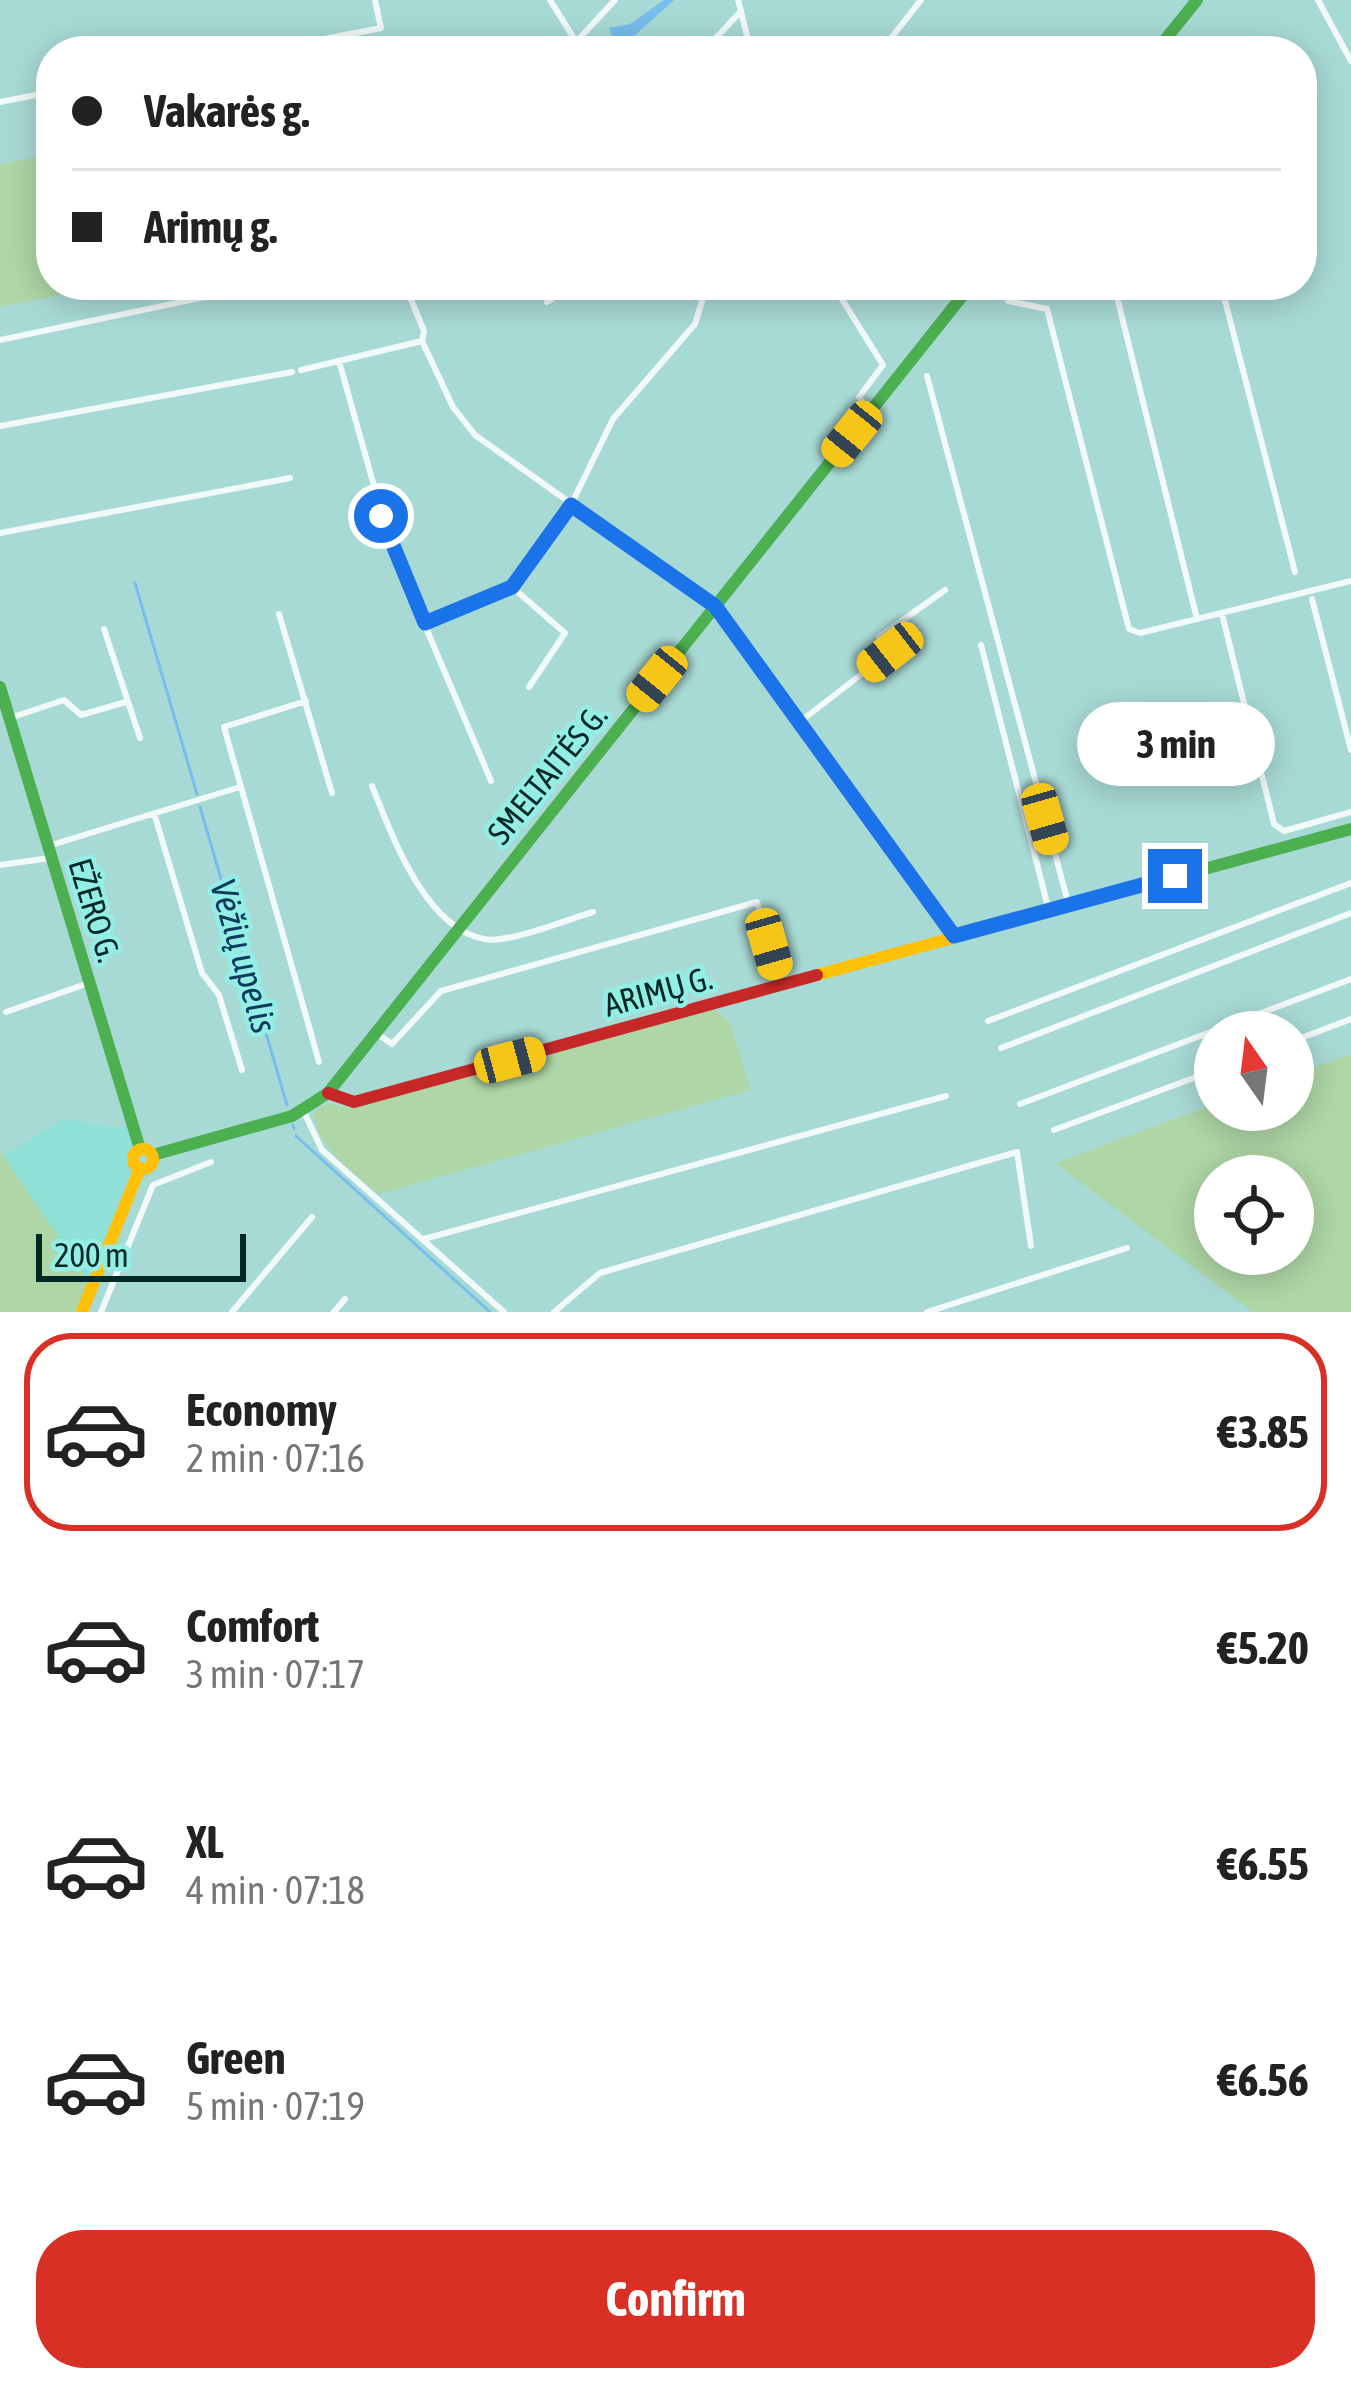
<!DOCTYPE html>
<html lang="en">
<head>
<meta charset="utf-8">
<style>
	:root { --surface:#fff; --page:#f6f6f6; --text:#222; --muted:#767676; --line:#e0e0e0; --accent:#d93025 }
	body { margin:0; font-family:"Asap Condensed",sans-serif; background:var(--page); color:var(--text); height:100vh; display:flex; flex-direction:column; font-size:45px; white-space:nowrap }
	* { box-sizing:border-box; margin:0 }
	p { font-size:39px; color:var(--muted) }
	.icon { flex:none; width:66px; height:66px; fill:none; stroke:currentColor; stroke-width:2; stroke-linecap:round; stroke-linejoin:round }
	.map { position:relative; height:1312px; overflow:hidden }
	.details { display:flex; flex-direction:column; background:var(--surface); flex:1 }
	.details>* { flex:none }
	.banner { position:absolute; left:36px; top:36px; width:1281px; height:264px; border-radius:48px; box-shadow:0 6px 30px #0003; display:grid; align-content:center; height:264px; padding:0 36px; background:var(--surface) }
	.needle { width:78px; rotate:346deg }
	.tools { position:absolute; left:1194px; top:1011px; display:grid; gap:24px }
	.tools a { display:grid; place-items:center; width:120px; height:120px; border-radius:50%; background:var(--surface); box-shadow:0 6px 30px #0003; font-size:60px }
	.scale { position:absolute; left:36px; bottom:30px; width:210px; box-sizing:border-box; padding-left:12px; border:6px solid #002825; border-top:0; font-size:33px; line-height:42px; white-space:nowrap; color:#002825; -webkit-text-stroke:9px #93efe5; paint-order:stroke }
	.end { position:absolute; width:54px; height:54px; margin:-27px; border:15px solid #1a73e8; background:#fff; box-shadow:0 0 0 6px #fff }
	.from { border-radius:50% }
	.bubble { position:absolute; height:84px; border-radius:42px; background:var(--surface); box-shadow:0 6px 30px #0003; font-size:39px; font-weight:700; line-height:84px; text-align:center }
	.car { position:absolute; width:36px; height:72px; margin:-36px -18px; border-radius:15px; box-shadow:0 0 9px 3px #0007; background:linear-gradient(#f5c518 24%,#345 0 40%,#f5c518 0 76%,#345 0 86%,#f5c518 0) }
	.banner b { display:flex; align-items:center; gap:42px; height:114px; font-size:45px }
	.banner b+b { border-top:3px solid var(--line) }
	.banner i { width:30px; height:30px; background:var(--text) }
	ul { padding:21px 0 0; list-style:none }
	li { display:flex; align-items:center; gap:36px; height:198px; margin:0 24px 18px; padding:0 12px; border:6px solid transparent; border-radius:48px }
	li div { flex:1 }
	li b { display:block; font-size:45px }
	li em { font-style:normal; font-weight:700 }
	li.on { border-color:var(--accent) }
	li>.icon { width:108px; height:108px; stroke-width:1.5 }
	.button { display:flex; gap:24px; margin-top:auto; padding:24px 36px }
	.button a { flex:1; height:138px; border-radius:48px; background:var(--accent); color:#fff; font-size:48px; font-weight:700; line-height:138px; text-align:center }
	.map>svg:first-child { display:block }
	.built { fill:#8fe0d7 }
	.green { fill:#aed6a6; fill-rule:evenodd }
	.water { fill:#76beed }
	.lines { fill:none; stroke-linecap:round; stroke-linejoin:round }
	.stream { stroke:#76beed; stroke-width:3 }
	.street { stroke:#f2f9f9; stroke-width:6 }
	.fast { stroke:#4caf50; stroke-width:12 }
	.slow { stroke:#ffc107; stroke-width:12 }
	.jam { stroke:#c62828; stroke-width:12 }
	.route { stroke:#1a73e8; stroke-width:15 }
	.labels { text-anchor:middle; dominant-baseline:central; stroke-width:9; stroke-linejoin:round; paint-order:stroke }
	.street-label { font-size:33px; fill:#002825; stroke:#93efe5 }
	.water-label { font-size:36px; font-style:italic; fill:#0e3a5d; stroke:#93efe5 }
</style>
</head>
<body>
<div class="map">
<svg width="1351" height="1312" viewBox="0 0 1351 1312">
	<rect width="100%" height="100%" fill="#a8dad5"/>
	<path class="built" d="M64 1119 116 1128 129 1125 133 1142 131 1171 89 1281 2 1156Z"/>
	<path class="green" d="M51 154V285H113L0 307V164Z
		M714 1008 730 1023 751 1090 378 1194C352 1171 318 1149 313 1112L327 1103 350 1108Z
		M1351 1054V1312H1253L1055 1163 1215 1104V1110H1293V1075ZM1215 1176H1293V1254H1215Z
		M0 1151 89 1281 76 1312H0Z"/>
	<path class="water" d="M664 0H674L632 38 636 51H617L609 28 630 24Z"/>
	<g class="lines">
		<path class="stream" d="M135 583 197 794
			M200 807 287 1105
			M293 1125 294 1129
			M296 1136 490 1312"/>
		<path class="street" d="M550 0 582 51
			M738 0 751 51
			M1318 0 1351 61
			M263 51 381 28 375 0
			M558 51 576 42 615 0
			M704 51 741 11
			M881 51 921 0
			M0 102 51 92
			M405 285 424 331 422 341 453 407 475 435 715 606 954 936
			M833 285 883 365 859 397 870 412
			M1003 285 1008 301 1047 309 1129 629 1140 633 1351 581
			M1114 285 1197 619
			M1221 285 1295 572
			M547 302 573 285
			M0 340 262 285
			M339 361 390 543 491 781
			M301 370 422 341
			M927 376 1069 906
			M0 426 292 372
			M0 533 290 478
			M512 587 565 633 529 687
			M1312 599 1351 750
			M279 614 332 793
			M1222 614 1274 824 1284 831 1351 812
			M425 623 512 587 571 505 613 419 695 324 707 285
			M104 629 140 738
			M981 645 1049 911
			M306 701 224 727 319 1062
			M10 718 64 700 81 715 126 702
			M801 721 890 652 879 637 945 590
			M372 786C392 835 424 927 484 939 508 944 568 919 593 912
			M154 813 202 973 219 995 242 1070
			M48 846 240 787
			M0 865 50 858
			M6 1012 89 983
			M988 1021 1351 883
			M375 1032 392 1044 441 991 757 902 781 984
			M1293 1041 1351 1019
			M1001 1048 1351 913
			M1020 1104 1351 979
			M304 1112 322 1150 504 1312
			M1054 1130 1215 1070
			M424 1239 946 1096
			M101 1312 153 1185 211 1162
			M232 1312 312 1217
			M334 1312 345 1299
			M554 1312 600 1273 1017 1152 1031 1246
			M927 1312 1127 1248"/>
		<path class="fast" d="M1156 51 1197 0
			M0 687 140 1149
			M1179 876 1351 829
			M153 1155 292 1116 328 1093 971 285"/>
		<path class="slow" d="M817 975 1179 876
			M133 1159a10 10 0 1 1 20 0a10 10 0 1 1-20 0Z
			M82 1312 140 1168"/>
		<path class="jam" d="M328 1093 354 1102 817 975"/>
	</g>
	<g class="lines">
		<path class="route" d="M381 516 425 623 512 587 571 505 715 606 954 936 1175 876"/>
	</g>
	<g class="labels">
		<g class="street-label">
			<text transform="translate(547 774) rotate(-51)">SMELTAITĖS G.</text>
			<text transform="translate(95 910) rotate(73)">EŽERO G.</text>
			<text transform="translate(658 991) rotate(-15)">ARIMŲ G.</text>
		</g>
		<g class="water-label">
			<text transform="translate(244 956) rotate(74)">Vėžių upelis</text>
		</g>
	</g>
</svg>
<div class="tools">
<a><svg class="needle" viewBox="-14 -14 28 28"><path d="M0-13l5 13h-10z" fill="#e53935"/><path d="M0 13l5-13h-10z" fill="#767676"/></svg></a>
<a><svg class="icon" aria-label="locate" viewBox="0 0 24 24"><circle cx="12" cy="12" r="6"/><path d="M12 2v4M12 18v4M2 12h4M18 12h4"/></svg></a>
</div>
<div class="scale">200 m</div>
<i class="end from" style="left:381px;top:516px"></i>
<i class="end" style="left:1175px;top:876px"></i>
<div class="bubble" style="left:1077px;top:702px;width:198px">3 min</div>
<i class="car" style="left:852px;top:434px;rotate:219deg"></i>
<i class="car" style="left:890px;top:652px;rotate:232deg"></i>
<i class="car" style="left:657px;top:679px;rotate:219deg"></i>
<i class="car" style="left:1045px;top:819px;rotate:164deg"></i>
<i class="car" style="left:769px;top:944px;rotate:164deg"></i>
<i class="car" style="left:510px;top:1060px;rotate:75deg"></i>
<div class="banner">
<b><i class="from"></i>Vakarės g.</b>
<b><i></i>Arimų g.</b>
</div>
</div>
<section class="details">
<ul>
<li class="on"><svg class="icon" aria-label="car" viewBox="0 0 24 24"><path d="M5 17H2v-5l4-1 3-4h7l3 4 3 1v5h-3M9 17h6M6 11h13"/><circle cx="7" cy="17" r="2"/><circle cx="17" cy="17" r="2"/></svg><div><b>Economy</b><p>2 min · 07:16</p></div><em>€3.85</em></li>
<li><svg class="icon" aria-label="car" viewBox="0 0 24 24"><path d="M5 17H2v-5l4-1 3-4h7l3 4 3 1v5h-3M9 17h6M6 11h13"/><circle cx="7" cy="17" r="2"/><circle cx="17" cy="17" r="2"/></svg><div><b>Comfort</b><p>3 min · 07:17</p></div><em>€5.20</em></li>
<li><svg class="icon" aria-label="car" viewBox="0 0 24 24"><path d="M5 17H2v-5l4-1 3-4h7l3 4 3 1v5h-3M9 17h6M6 11h13"/><circle cx="7" cy="17" r="2"/><circle cx="17" cy="17" r="2"/></svg><div><b>XL</b><p>4 min · 07:18</p></div><em>€6.55</em></li>
<li><svg class="icon" aria-label="car" viewBox="0 0 24 24"><path d="M5 17H2v-5l4-1 3-4h7l3 4 3 1v5h-3M9 17h6M6 11h13"/><circle cx="7" cy="17" r="2"/><circle cx="17" cy="17" r="2"/></svg><div><b>Green</b><p>5 min · 07:19</p></div><em>€6.56</em></li>
</ul>
<div class="button"><a>Confirm</a></div>
</section>
</body>
</html>
